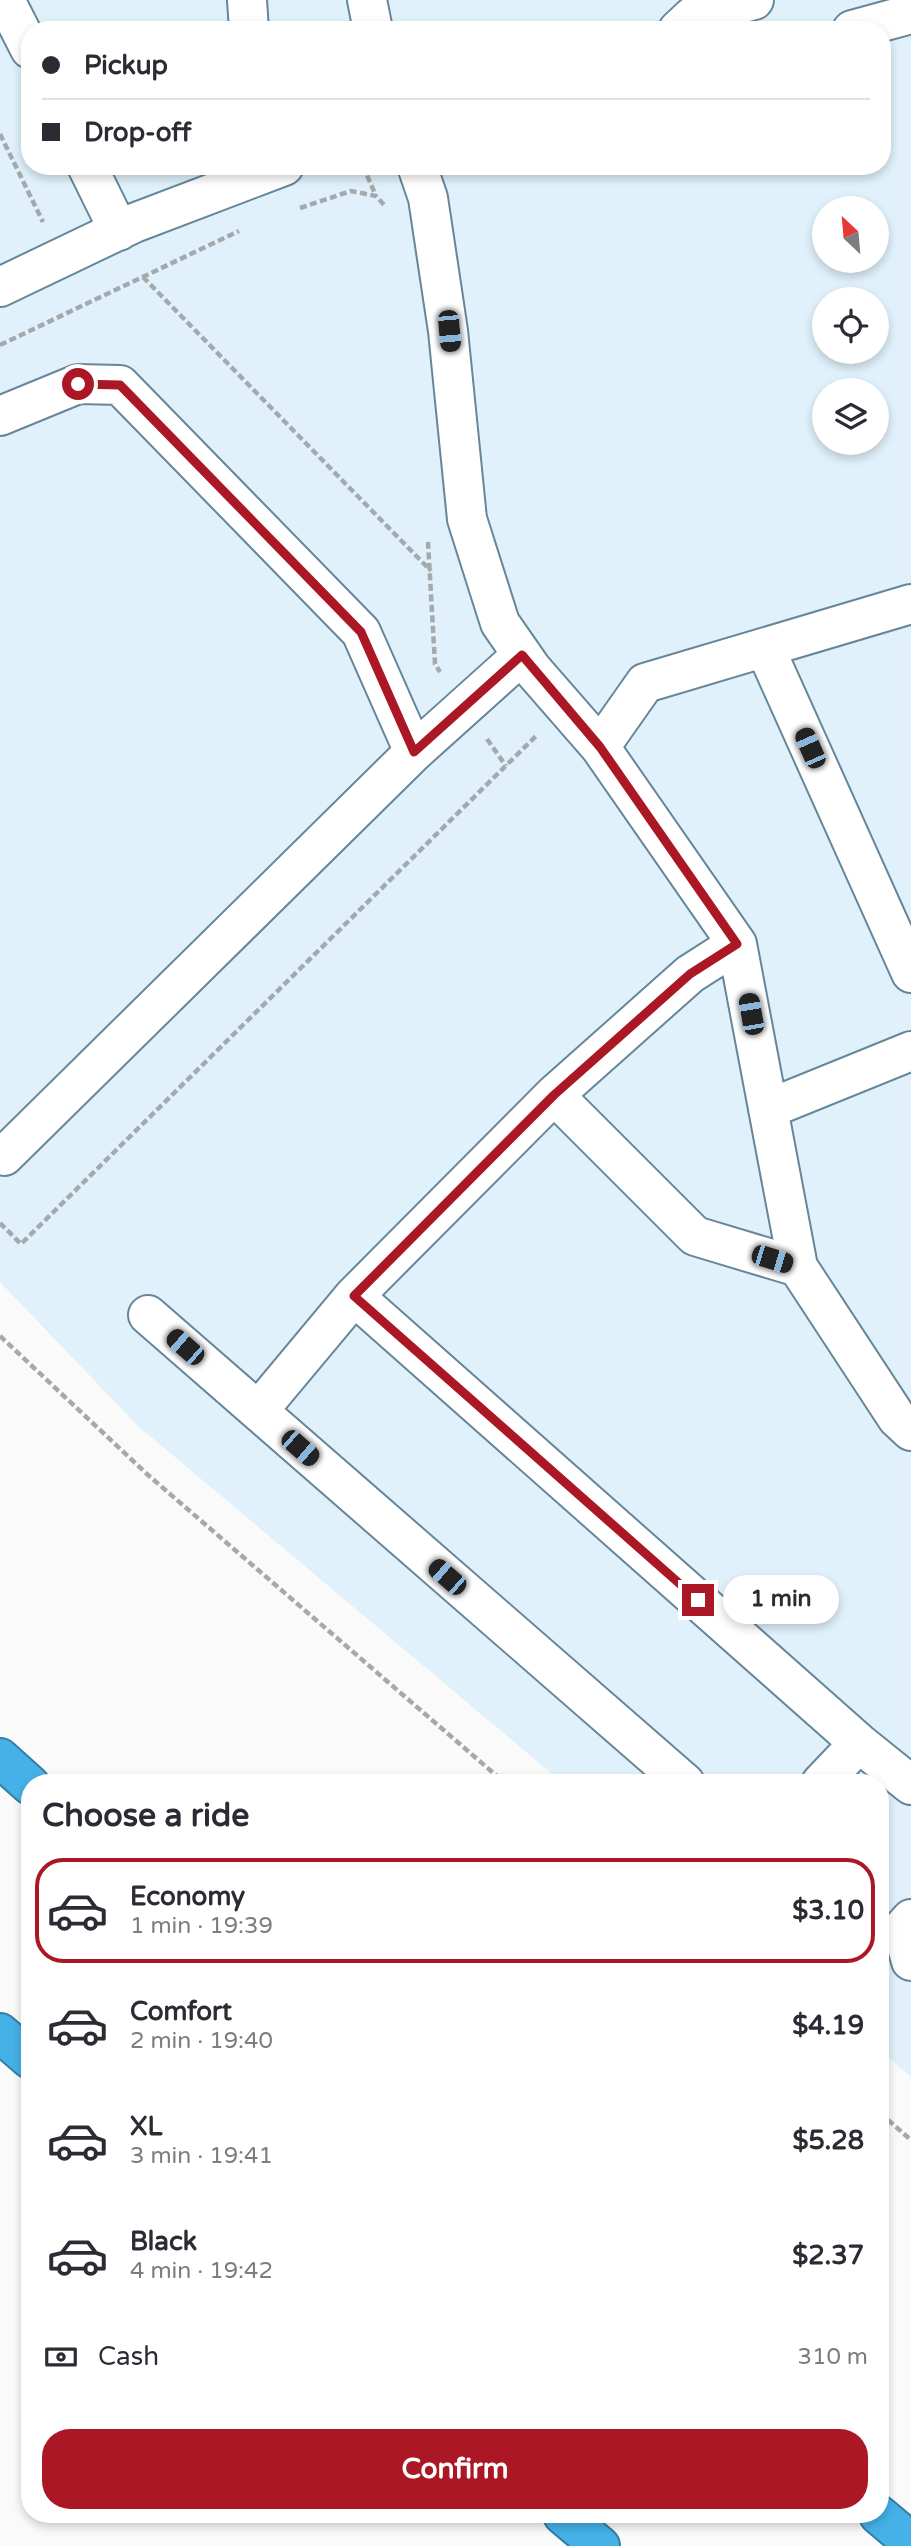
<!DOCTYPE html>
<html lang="en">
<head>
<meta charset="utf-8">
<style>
	:root { --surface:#fff; --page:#f7f7f7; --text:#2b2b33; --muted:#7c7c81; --line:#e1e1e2; --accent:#ab1724 }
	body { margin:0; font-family:"Varela Round",sans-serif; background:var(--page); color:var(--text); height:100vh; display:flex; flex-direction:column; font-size:26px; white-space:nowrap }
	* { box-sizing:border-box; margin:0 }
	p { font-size:23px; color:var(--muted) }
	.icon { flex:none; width:38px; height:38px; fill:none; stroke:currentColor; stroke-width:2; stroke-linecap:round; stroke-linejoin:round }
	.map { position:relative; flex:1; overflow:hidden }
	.details { position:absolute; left:21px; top:1774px; width:868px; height:749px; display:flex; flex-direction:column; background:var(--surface); border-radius:28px; box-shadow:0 4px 10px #0003 }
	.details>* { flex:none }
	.banner { position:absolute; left:21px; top:21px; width:870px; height:154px; border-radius:28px; box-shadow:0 4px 10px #0003; display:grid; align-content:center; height:154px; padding:0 21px; background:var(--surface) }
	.needle { width:46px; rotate:334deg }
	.buttons { position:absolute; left:812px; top:196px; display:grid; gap:14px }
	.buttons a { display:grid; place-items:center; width:77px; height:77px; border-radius:50%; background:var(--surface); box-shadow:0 4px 10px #0003; font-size:35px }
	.end { position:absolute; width:32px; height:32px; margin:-16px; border:9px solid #ab1724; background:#fff; box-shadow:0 0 0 4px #fff }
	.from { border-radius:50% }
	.bubble { position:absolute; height:49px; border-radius:24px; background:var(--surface); box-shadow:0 4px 10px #0003; font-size:23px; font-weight:700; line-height:49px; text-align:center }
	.car { position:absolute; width:21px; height:42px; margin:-21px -10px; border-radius:9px; box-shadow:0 0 5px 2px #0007; background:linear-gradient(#222 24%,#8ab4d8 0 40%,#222 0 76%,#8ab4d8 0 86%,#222 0) }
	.banner b { display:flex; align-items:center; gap:24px; height:66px; font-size:26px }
	.banner b+b { border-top:2px solid var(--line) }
	.banner i { width:18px; height:18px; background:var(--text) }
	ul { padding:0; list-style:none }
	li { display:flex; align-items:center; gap:21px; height:105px; margin:0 14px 10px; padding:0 7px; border:4px solid transparent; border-radius:28px }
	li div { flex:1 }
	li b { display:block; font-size:26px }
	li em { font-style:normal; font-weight:700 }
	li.selected { border-color:var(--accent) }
	li>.icon { width:63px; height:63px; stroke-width:1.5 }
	h2 { padding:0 21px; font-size:32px; line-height:84px }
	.pay { display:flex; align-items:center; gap:18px; height:77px; padding:0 21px; font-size:26px }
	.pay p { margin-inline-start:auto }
	.primary-button { display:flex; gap:14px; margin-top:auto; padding:14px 21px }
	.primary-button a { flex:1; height:80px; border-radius:28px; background:var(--accent); color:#fff; font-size:28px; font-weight:700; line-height:80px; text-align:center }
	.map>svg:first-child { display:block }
	.built { fill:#e0f1fb; fill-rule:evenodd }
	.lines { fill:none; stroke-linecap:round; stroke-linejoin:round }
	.minor-casing { stroke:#668699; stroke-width:42 }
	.highway-casing { stroke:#337ea3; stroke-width:42 }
	.path { stroke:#a4a9ab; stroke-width:4.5; stroke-dasharray:7 3.5; stroke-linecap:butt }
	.minor { stroke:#fff; stroke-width:38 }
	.highway { stroke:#45b1e7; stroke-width:38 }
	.route { stroke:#ab1724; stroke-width:9 }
</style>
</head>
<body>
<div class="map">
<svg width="911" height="2546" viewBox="0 0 911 2546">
	<rect width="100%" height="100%" fill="#fafafa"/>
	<path class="built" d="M0 0H911V2077L880 2050V1783H563L138 1426 0 1282ZM30 30H882V166H30ZM824 208H877V261H824ZM824 299H877V352H824ZM824 390H877V443H824Z"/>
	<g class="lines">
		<g class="minor-casing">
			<path id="minor" d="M5 0 30 49
				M247 0 249 30
				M367 0 373 30
				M678 30 693 16 754 0
				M852 30 911 14
				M87 166 119 231
				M417 166 428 198 448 331 467 519 500 623 532 669 600 747 737 944
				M0 287 134 223 284 166
				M0 416 78 384 120 385 361 632 414 752 4 1156 0 1152
				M765 648 911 973
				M600 747 645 683 911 604
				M414 752 522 655
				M554 1095 690 974 737 944 798 1267
				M768 1109 911 1051
				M148 1315 685 1783
				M258 1411 354 1296
				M859 1743 911 1785
				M821 1783 859 1743 354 1296 554 1095 695 1236 798 1267 897 1418 911 1431
				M911 1919 902 1929 911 1961"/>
		</g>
		<g class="highway-casing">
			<path id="highway" d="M0 1758 30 1785
				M0 2033 30 2059
				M563 2515 600 2546
				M879 2515 911 2542"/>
		</g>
		<path class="path" d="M0 134 43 222
			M363 166 376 196
			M300 208 351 191 376 196 385 206
			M143 277 431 571
			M0 345 239 231
			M428 542 435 664 440 672
			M487 739 506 766
			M0 1223 21 1244 537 735
			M0 1336 148 1475 505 1783
			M880 2113 911 2140"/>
		<use href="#minor" class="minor"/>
		<use href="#highway" class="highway"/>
	</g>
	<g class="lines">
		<path class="route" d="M78 384 120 385 361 632 414 752 522 655 600 747 737 944 690 974 554 1095 354 1296 698 1600"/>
	</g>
</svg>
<div class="buttons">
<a><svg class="needle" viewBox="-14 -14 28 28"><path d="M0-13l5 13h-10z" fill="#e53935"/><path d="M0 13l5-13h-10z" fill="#7c7c81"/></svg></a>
<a><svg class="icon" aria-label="locate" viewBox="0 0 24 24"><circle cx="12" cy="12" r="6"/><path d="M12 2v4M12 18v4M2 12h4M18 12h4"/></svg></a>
<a><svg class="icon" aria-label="layers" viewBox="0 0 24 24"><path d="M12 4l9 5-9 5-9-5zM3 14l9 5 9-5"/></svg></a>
</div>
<i class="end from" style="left:78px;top:384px"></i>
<i class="end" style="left:698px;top:1600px"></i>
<div class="bubble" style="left:723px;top:1575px;width:116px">1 min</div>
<i class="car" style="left:449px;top:331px;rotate:175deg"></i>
<i class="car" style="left:810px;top:748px;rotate:336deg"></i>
<i class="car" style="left:751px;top:1014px;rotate:350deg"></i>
<i class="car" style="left:772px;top:1259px;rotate:107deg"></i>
<i class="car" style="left:185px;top:1347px;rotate:311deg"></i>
<i class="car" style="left:300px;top:1448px;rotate:131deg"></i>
<i class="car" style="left:447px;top:1577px;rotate:311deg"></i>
<div class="banner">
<b><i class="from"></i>Pickup</b>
<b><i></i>Drop-off</b>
</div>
<section class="details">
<h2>Choose a ride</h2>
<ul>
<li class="selected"><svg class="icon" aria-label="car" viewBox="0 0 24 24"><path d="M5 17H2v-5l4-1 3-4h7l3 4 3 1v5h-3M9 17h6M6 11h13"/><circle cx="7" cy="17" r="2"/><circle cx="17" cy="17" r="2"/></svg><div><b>Economy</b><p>1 min · 19:39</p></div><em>$3.10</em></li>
<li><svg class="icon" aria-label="car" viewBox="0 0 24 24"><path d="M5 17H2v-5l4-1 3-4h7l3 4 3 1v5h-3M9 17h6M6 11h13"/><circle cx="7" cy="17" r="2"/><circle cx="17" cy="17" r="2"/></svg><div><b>Comfort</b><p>2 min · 19:40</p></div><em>$4.19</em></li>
<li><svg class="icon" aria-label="car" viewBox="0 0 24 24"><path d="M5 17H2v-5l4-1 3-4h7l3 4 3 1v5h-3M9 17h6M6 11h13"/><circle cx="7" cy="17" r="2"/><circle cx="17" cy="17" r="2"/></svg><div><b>XL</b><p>3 min · 19:41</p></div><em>$5.28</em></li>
<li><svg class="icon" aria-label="car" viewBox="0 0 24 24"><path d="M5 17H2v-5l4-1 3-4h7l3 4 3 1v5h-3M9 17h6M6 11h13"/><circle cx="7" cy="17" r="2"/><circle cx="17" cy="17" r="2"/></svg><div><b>Black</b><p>4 min · 19:42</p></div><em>$2.37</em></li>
</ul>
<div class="pay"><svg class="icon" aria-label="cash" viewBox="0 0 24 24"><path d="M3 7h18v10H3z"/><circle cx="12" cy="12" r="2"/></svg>Cash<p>310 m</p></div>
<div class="primary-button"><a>Confirm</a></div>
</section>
</div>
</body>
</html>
